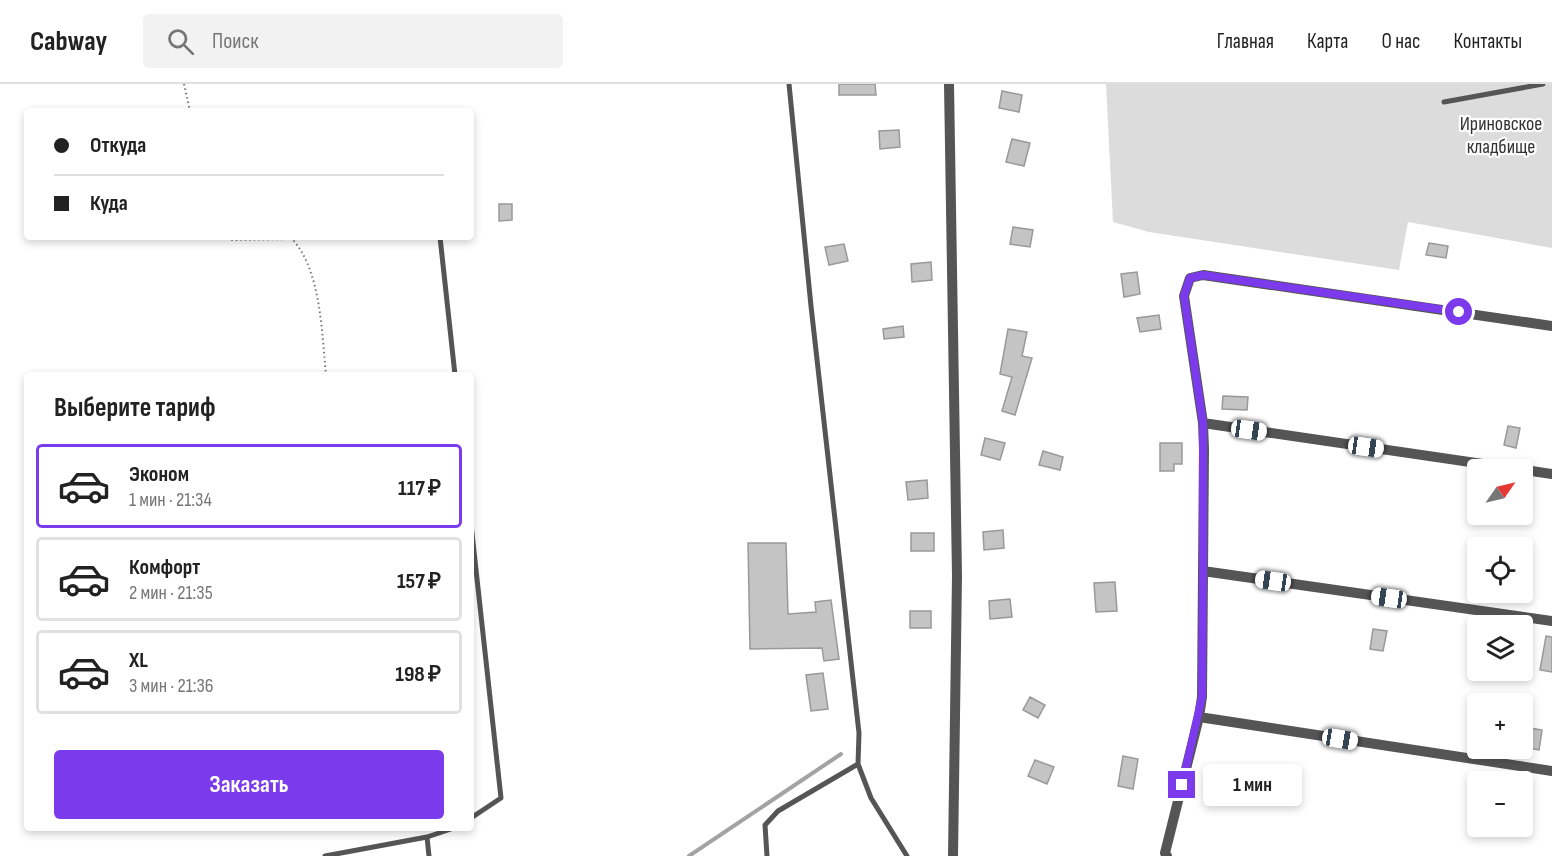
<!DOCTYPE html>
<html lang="ru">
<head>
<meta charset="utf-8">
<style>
	:root { --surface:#fff; --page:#f2f2f2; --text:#222; --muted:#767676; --line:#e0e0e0; --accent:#7c3aed }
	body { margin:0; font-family:"Sofia Sans Condensed",sans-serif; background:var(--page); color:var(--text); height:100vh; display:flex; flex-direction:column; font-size:22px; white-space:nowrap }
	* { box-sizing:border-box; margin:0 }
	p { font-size:20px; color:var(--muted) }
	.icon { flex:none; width:33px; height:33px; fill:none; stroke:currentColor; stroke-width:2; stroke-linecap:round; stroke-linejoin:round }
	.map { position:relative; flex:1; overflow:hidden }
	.drawer { position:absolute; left:24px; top:288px; width:450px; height:459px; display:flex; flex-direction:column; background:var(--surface); border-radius:6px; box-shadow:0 3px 9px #0003 }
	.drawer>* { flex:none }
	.top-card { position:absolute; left:24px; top:24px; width:450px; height:132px; border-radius:6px; box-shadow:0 3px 9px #0003; display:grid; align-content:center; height:132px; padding:0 30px; background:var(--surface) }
	.needle { width:39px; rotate:56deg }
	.controls { position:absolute; left:1467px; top:375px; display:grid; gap:12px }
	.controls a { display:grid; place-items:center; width:66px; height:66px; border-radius:6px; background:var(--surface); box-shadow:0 3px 9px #0003; font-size:30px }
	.end { position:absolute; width:27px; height:27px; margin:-14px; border:8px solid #7c3aed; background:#fff; box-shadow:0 0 0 3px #fff }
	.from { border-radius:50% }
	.bubble { position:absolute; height:42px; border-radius:6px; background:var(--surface); box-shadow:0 3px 9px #0003; font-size:20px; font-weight:700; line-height:42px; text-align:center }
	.car { position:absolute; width:18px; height:36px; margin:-18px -9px; border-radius:8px; box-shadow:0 0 4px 2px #0007; background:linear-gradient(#fff 24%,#345 0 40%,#fff 0 76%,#345 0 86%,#fff 0) }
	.top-card b { display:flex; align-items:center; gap:21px; height:57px; font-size:22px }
	.top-card b+b { border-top:2px solid var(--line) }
	.top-card i { width:15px; height:15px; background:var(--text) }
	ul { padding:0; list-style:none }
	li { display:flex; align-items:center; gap:18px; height:84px; margin:0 12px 9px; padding:0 18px; border:3px solid var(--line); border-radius:6px }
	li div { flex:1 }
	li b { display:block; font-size:22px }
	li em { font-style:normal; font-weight:700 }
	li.current { border-color:var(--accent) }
	li>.icon { width:54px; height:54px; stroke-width:1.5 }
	h2 { padding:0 30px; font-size:27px; line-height:72px }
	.primary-button { display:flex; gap:12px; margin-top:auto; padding:12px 30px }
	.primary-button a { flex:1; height:69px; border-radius:6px; background:var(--accent); color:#fff; font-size:24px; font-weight:700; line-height:69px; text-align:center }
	header { display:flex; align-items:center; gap:36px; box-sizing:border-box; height:84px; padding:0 30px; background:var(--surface); border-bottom:2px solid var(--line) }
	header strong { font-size:28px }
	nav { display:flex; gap:33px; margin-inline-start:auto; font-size:21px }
	.search { width:420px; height:54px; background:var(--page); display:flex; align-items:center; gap:15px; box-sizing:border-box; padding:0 21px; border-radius:6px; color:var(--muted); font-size:22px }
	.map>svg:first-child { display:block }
	.green { fill:#dcdcdc }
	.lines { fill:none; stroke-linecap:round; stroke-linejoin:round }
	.stream { stroke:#a3a3a3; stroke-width:4 }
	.building { fill:#c4c4c4; stroke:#999; stroke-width:1.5 }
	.path { stroke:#777; stroke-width:2; stroke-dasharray:1.5 3; stroke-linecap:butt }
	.service { stroke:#555; stroke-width:5 }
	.minor { stroke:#555; stroke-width:10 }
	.route { stroke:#7c3aed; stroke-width:8 }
	.labels { text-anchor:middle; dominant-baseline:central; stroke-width:4.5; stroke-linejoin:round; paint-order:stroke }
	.park-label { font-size:20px; fill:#333; stroke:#fff }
</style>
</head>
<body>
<header>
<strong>Cabway</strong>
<div class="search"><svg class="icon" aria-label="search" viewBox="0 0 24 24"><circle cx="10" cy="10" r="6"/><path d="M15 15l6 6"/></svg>Поиск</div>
<nav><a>Главная</a><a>Карта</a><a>О нас</a><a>Контакты</a></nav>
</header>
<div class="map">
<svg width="1552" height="772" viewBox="0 0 1552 772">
	<rect width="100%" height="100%" fill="#fff"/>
	<path class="green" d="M1106 0H1552V164L1408 138 1399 186 1149 148 1113 138Z"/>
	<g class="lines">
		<path class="stream" d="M689 772 841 670"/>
	</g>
	<path class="building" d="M839 0H875L876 11H839Z
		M1002 7 1022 11 1019 28 999 24Z
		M899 46 900 63 880 65 879 47Z
		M1012 55 1030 59 1024 82 1006 78Z
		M499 120H512V136L499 137Z
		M1013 143 1033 146 1030 163 1010 160Z
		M1429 159 1448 162 1446 174 1426 171Z
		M844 160 848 177 829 181 825 163Z
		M931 178 932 196 912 198 911 180Z
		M1137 188 1140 210 1124 213 1121 190Z
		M1159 231 1161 245 1140 248 1137 234Z
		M903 242 904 253 884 255 883 245Z
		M1008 245 1027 248 1022 272 1032 274 1015 331 1002 327 1012 293 1000 290Z
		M1223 312 1248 313 1247 326 1222 325Z
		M1508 342 1520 344 1516 364 1504 361Z
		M985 354 1005 359 1000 376 981 371Z
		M1160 359H1182V380H1174V387H1160Z
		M1043 367 1063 373 1060 386 1039 381Z
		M927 396 928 414 908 416 906 398Z
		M1003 446 1004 464 984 466 983 448Z
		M911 449H934V467H911Z
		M748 459H786L788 530 816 528 815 518 831 516 839 575 824 577 822 564 750 565Z
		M1115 498 1117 527 1096 528 1094 499Z
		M1010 515 1012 533 990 535 989 517Z
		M910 527H931V544H910Z
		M1373 545 1387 547 1383 567 1370 565Z
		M1546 552 1552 553V588L1540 586Z
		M823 589 828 625 811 627 806 591Z
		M1030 613 1045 621 1038 634 1023 626Z
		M1525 643 1542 646 1539 666 1522 663Z
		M1123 672 1138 675 1133 705 1118 702Z
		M1035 676 1054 683 1047 700 1028 692Z"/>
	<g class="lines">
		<path class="path" d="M184 0 190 27
			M228 153 231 156 292 155C321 185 322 251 326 291"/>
		<path class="service" d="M789 0 811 222 859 649 858 680 871 714 907 772
			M1444 18 1543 0
			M440 153 455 291
			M471 440 501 714 471 734
			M427 753 429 772
			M325 772 427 753 454 744
			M767 772 765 741 778 727 858 680"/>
		<path class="minor" d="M949 0 957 492 953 772
			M1203 339 1552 390
			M1203 487 1552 537
			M1199 633 1202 613 1204 365 1203 339 1184 212 1190 194 1203 191 1552 242
			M1167 772 1165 769 1199 633 1552 687"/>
	</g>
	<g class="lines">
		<path class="route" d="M1182 701 1202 613 1203 487V339L1184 212 1190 194 1203 191 1459 228"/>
	</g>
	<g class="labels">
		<g class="park-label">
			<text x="1501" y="40">Ириновское<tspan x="1501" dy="23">кладбище</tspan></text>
		</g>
	</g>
</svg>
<div class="controls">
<a><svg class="needle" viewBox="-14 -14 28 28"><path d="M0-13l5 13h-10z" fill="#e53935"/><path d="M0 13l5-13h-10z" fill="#767676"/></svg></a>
<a><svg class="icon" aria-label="locate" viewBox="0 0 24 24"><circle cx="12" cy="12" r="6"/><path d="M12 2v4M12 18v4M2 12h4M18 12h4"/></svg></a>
<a><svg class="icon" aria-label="layers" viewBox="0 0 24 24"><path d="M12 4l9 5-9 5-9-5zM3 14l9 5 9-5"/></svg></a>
<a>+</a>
<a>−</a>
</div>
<i class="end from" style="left:1459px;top:228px"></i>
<i class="end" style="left:1182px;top:701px"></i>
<div class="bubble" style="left:1203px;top:680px;width:99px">1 мин</div>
<i class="car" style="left:1249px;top:346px;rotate:98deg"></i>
<i class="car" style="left:1366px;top:363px;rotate:98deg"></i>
<i class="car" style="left:1273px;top:497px;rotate:278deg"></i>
<i class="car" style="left:1389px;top:514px;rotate:278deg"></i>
<i class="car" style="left:1340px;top:655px;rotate:99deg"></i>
<div class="top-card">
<b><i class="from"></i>Откуда</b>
<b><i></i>Куда</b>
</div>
<section class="drawer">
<h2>Выберите тариф</h2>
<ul>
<li class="current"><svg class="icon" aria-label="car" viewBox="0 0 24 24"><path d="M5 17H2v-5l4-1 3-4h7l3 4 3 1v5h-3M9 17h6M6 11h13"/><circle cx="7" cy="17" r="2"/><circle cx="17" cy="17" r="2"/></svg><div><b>Эконом</b><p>1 мин · 21:34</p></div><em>117 ₽</em></li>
<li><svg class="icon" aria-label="car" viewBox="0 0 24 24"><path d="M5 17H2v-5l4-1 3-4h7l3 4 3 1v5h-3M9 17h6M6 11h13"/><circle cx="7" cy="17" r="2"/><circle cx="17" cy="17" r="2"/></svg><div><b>Комфорт</b><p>2 мин · 21:35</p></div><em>157 ₽</em></li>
<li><svg class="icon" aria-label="car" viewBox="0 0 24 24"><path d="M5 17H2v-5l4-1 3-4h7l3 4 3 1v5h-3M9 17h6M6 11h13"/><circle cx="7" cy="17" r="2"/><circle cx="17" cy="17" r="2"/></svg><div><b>XL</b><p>3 мин · 21:36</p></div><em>198 ₽</em></li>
</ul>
<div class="primary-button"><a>Заказать</a></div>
</section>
</div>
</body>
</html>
